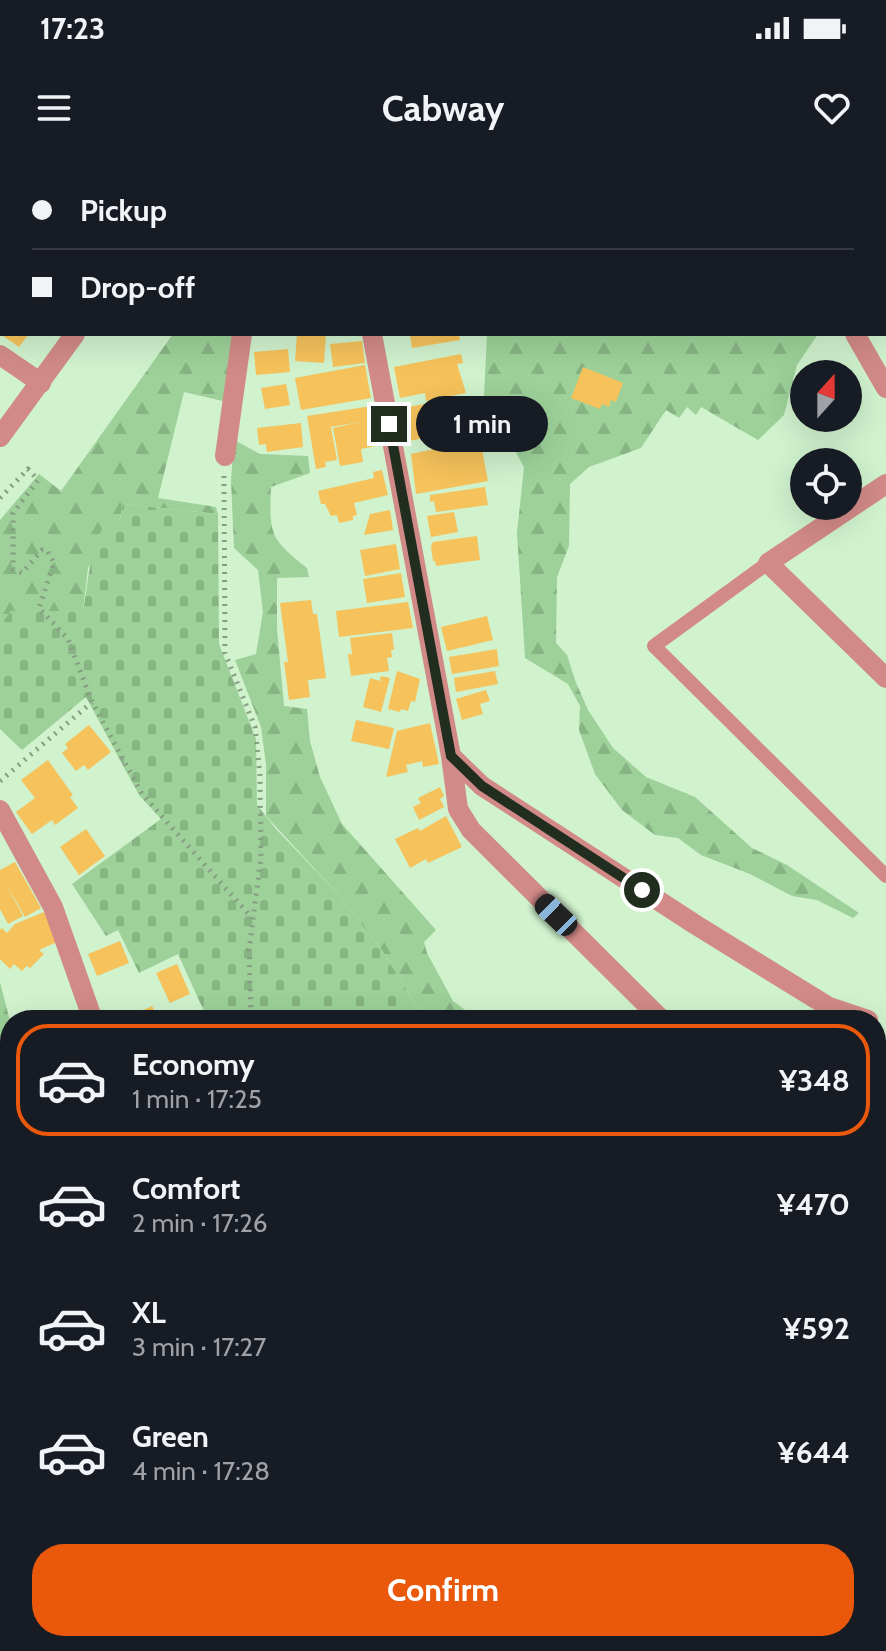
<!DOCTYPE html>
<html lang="en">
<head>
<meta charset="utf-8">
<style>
	:root { --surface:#171b24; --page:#242831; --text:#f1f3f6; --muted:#9ea1a6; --line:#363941; --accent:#ea580c }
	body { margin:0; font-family:Cabin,sans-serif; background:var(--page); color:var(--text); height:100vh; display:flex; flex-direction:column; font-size:30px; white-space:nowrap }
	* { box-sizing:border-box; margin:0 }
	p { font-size:26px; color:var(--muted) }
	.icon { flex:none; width:44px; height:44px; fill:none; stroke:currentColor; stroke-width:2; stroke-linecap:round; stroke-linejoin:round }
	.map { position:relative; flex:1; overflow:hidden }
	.details { position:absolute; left:0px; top:850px; width:886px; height:642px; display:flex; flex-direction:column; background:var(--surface); border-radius:32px 32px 0 0; box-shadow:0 8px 32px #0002 }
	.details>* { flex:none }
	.hud { position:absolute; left:0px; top:0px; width:886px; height:176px; box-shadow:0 8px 32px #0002; display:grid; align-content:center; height:176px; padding:0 32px; background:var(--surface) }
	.needle { width:52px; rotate:21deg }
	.buttons { position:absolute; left:790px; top:200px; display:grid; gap:16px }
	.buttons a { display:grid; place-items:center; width:72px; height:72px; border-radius:50%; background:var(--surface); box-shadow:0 8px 32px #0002; font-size:40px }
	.end { position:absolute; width:36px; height:36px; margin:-18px; border:10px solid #202d1f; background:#fff; box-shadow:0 0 0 4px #fff }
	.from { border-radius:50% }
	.bubble { position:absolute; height:56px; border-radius:28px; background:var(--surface); box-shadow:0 8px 32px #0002; font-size:26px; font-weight:700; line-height:56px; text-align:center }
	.car { position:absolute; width:24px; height:48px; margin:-24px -12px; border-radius:10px; box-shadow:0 0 6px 2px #0007; background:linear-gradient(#222 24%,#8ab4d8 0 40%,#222 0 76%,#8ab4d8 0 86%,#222 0) }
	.hud b { display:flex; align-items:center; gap:28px; height:76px; font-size:30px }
	.hud b+b { border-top:2px solid var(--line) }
	.hud i { width:20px; height:20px; background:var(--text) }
	ul { padding:14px 0 0; list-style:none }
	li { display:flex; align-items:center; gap:24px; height:112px; margin:0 16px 12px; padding:0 16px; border:4px solid transparent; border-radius:32px }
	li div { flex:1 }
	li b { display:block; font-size:30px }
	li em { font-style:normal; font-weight:700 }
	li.current { border-color:var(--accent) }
	li>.icon { width:72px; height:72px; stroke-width:1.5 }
	.action { display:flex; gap:16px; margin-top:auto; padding:16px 32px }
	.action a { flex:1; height:92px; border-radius:32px; background:var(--accent); color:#fff; font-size:32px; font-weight:700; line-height:92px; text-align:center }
	.status { display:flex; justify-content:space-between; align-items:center; height:56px; padding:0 40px; background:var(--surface); direction:ltr }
	.status svg { height:22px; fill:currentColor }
	header { display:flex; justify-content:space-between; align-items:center; height:104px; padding:0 32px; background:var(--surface); font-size:36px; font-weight:700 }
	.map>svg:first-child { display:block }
	.forest { fill:url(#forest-firs) }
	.cemetery { fill:url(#cemetery-stones) }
	.building { fill:#f5c25b }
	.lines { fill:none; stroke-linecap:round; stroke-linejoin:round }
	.path { stroke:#859e82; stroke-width:5; stroke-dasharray:2 6; stroke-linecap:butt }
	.service { stroke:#d18a87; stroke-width:14 }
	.minor { stroke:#d18a87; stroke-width:20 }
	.tertiary { stroke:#d18a87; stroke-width:20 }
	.route { stroke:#202d1f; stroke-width:10 }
</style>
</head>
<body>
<div class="status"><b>17:23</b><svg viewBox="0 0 49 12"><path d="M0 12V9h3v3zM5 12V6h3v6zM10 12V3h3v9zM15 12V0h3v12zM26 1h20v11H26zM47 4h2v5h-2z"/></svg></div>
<header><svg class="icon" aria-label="menu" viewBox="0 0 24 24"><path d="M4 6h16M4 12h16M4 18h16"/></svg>Cabway<svg class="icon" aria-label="heart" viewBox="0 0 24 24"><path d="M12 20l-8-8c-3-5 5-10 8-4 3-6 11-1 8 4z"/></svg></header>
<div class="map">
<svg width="886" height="1491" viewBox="0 0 886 1491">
	<defs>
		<pattern id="forest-firs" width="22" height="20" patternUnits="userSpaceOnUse" patternTransform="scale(2)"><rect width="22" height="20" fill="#9dd199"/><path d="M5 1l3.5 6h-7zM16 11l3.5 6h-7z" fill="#87b483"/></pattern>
		<pattern id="cemetery-stones" width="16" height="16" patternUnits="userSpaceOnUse" patternTransform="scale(2)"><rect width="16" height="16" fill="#9dd199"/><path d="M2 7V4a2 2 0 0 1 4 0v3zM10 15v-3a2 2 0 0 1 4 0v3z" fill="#87b483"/></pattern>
	</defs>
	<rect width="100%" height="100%" fill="#d0f2cd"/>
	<path class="forest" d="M173 174H233L227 242 184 232 158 338 216 347 218 354 123 344 119 363 88 408 83 451H11L0 465V360L39 314 61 331Z
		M487 174H818L797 205 784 255 758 280 701 247 696 255 687 247 679 258 666 250 641 288 589 307 570 324 569 386 557 417 556 483 567 495 575 520 588 550 613 588 646 617 695 637 752 688 787 705 859 753 853 758 817 740 792 736 750 714 701 695 678 678 655 675 622 650 595 614 579 570 580 546 568 524 525 498 517 373 524 307 484 236Z
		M234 280 260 294 308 296 310 313 271 327C269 374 270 379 307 408L309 417 277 418V468L284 546 307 549 310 581 320 617 342 664 436 770 424 782 427 793 453 841 479 860H425L383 792 338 734 266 656V604L261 567 235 500 256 494 263 452 258 410 234 388 231 320Z
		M0 822 10 861V1001L0 939Z
		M0 1448 10 1468V1482H17L22 1491H0Z"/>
	<path class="cemetery" d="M123 344 218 354 219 484 256 579 257 645 276 669 338 734 383 792 425 860H208L178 794 139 813 118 770 106 776 72 724 161 659 139 635 86 537 22 590 0 569V465L11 451H83C89 422 88 396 102 369L119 363Z"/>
	<path class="building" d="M0 174H29L19 187Z
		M297 174H326L324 203 295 201Z
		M410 174H459L460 180 412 188Z
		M362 181 365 203 333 207 330 184Z
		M288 189 290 212 256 215 254 192Z
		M461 194 463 203 457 204 466 233 426 241 425 233 400 238 394 207Z
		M365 205 371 238 301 250 295 218Z
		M583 207 623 223 616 242 611 240 609 247 602 244 600 249 571 238Z
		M286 224 290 245 265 249 261 228Z
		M465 237 475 277 437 283 436 276 408 281 402 248Z
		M372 246 381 285 361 289 363 302 340 306 333 268 360 262 331 267 337 300 325 302 326 307 316 309 307 256Z
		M301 263 303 287 267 292 266 284 259 285 257 268Z
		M480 279 488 321 416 334 411 294Z
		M382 310 388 335 354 343 357 355 353 356V360L339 363 337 355 331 356 325 344H321L318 331 374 318 373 312Z
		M485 327 488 345 436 352 434 341 430 342V335Z
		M390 350 393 370 364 375 370 354Z
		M454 352 458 372 431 377 427 356Z
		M477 376 480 400 436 406 435 401H433L431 386 433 382Z
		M396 384 400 409 365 416 360 390Z
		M401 413 405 437 367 443 363 419Z
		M311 440 313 454H317L326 518 308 520 310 537 289 540 284 502H288L280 443Z
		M408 442 413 468 339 477 336 451Z
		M487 456 493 480 447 491 441 467Z
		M392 473 394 490H391L392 497 387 498 389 511 351 516 348 494H352L350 478Z
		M497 489 499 506 452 514 449 497Z
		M397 511 420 519 415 542 411 541 408 551 401 549 400 552 388 549Z
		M495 511 498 524 456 532 454 518Z
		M381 516 390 518 381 552 363 547 370 518 380 521Z
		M486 530 490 541 480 544 483 554 462 560 456 539Z
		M356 560 394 568 389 589 351 581Z
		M430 563 439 604 423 607 422 601 406 605 408 612 386 617 397 571Z
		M89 565 111 592 88 610 84 605 76 611 62 593 68 588 65 584Z
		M48 600 73 635 70 637 78 648 55 665 52 660 32 674 16 652 35 638 21 620Z
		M440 627 444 636 440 639 444 647 419 660 413 647 421 643 418 638Z
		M446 656 462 687 428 703 426 699 410 708 395 679 418 668 420 671Z
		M86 669 105 696 79 715 60 687Z
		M15 702 41 748 25 757 5 722 23 756 8 764 0 749V710Z
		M44 752 57 782 39 790 44 794 30 808 27 806 22 811 14 804 10 809 0 799V770L2 768 7 773 15 764Z
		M120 781 129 803 97 816 88 794Z
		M177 804 190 834 170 843 156 813Z
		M152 846 159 860H122Z
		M10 1048V1087L0 1093V1054Z
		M10 1092V1120L0 1105V1099Z"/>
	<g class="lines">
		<path class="path" d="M224 316 225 493 255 567 260 615 261 697 249 790 251 860
			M0 338 28 309 38 320 13 353V409L22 413 42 390H47L54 403 39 448 68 479 92 542 142 634 252 758
			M0 621 92 542
			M343 1482 351 1491"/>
		<path class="service" d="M768 403 654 486 886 716"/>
		<path class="minor" d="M315 0 316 2
			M714 0 715 2
			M267 2V0
			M884 108 886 109
			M372 174 451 596 458 649 471 670 662 860
			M855 174 886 228
			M0 195 41 223
			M225 296 242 174
			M886 324 768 403 886 518
			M451 596 482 626 696 765 829 847 868 860
			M0 650 53 747 93 860
			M876 906 886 897
			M876 976 886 980
			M876 1151 886 1165
			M509 1482 512 1491
			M199 1491 206 1482"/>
		<path class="tertiary" d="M186 2 187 0
			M0 277 75 174
			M0 1154 10 1169
			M97 1482 99 1491"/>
	</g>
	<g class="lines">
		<path class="route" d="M389 264 451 596 482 626 642 730"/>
	</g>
</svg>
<div class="buttons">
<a><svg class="needle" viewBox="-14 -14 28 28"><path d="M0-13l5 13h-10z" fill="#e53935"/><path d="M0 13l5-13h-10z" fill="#9ea1a6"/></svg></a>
<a><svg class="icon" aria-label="locate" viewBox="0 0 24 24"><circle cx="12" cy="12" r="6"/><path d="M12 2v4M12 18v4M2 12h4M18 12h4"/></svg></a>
</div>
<i class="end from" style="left:642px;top:730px"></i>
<i class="end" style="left:389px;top:264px"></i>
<div class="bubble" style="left:416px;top:236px;width:132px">1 min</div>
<i class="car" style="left:556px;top:755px;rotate:314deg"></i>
<div class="hud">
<b><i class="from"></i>Pickup</b>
<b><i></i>Drop-off</b>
</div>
<section class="details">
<ul>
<li class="current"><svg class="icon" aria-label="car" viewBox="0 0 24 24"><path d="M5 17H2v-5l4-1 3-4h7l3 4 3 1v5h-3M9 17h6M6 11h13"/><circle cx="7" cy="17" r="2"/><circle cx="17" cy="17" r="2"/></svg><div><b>Economy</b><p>1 min · 17:25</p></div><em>¥348</em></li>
<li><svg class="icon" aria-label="car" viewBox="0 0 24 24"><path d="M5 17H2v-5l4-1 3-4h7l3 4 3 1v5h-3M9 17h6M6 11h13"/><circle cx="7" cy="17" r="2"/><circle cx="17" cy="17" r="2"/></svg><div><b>Comfort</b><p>2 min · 17:26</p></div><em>¥470</em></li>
<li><svg class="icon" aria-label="car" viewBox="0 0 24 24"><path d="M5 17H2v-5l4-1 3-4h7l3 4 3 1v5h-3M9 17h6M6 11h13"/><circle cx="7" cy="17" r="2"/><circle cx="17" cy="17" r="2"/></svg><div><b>XL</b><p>3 min · 17:27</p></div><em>¥592</em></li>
<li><svg class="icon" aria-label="car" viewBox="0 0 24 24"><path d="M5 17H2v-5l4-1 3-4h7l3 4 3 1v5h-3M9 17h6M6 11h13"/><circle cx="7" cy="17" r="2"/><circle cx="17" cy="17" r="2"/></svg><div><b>Green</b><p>4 min · 17:28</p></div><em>¥644</em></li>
</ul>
<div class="action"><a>Confirm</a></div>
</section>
</div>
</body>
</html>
